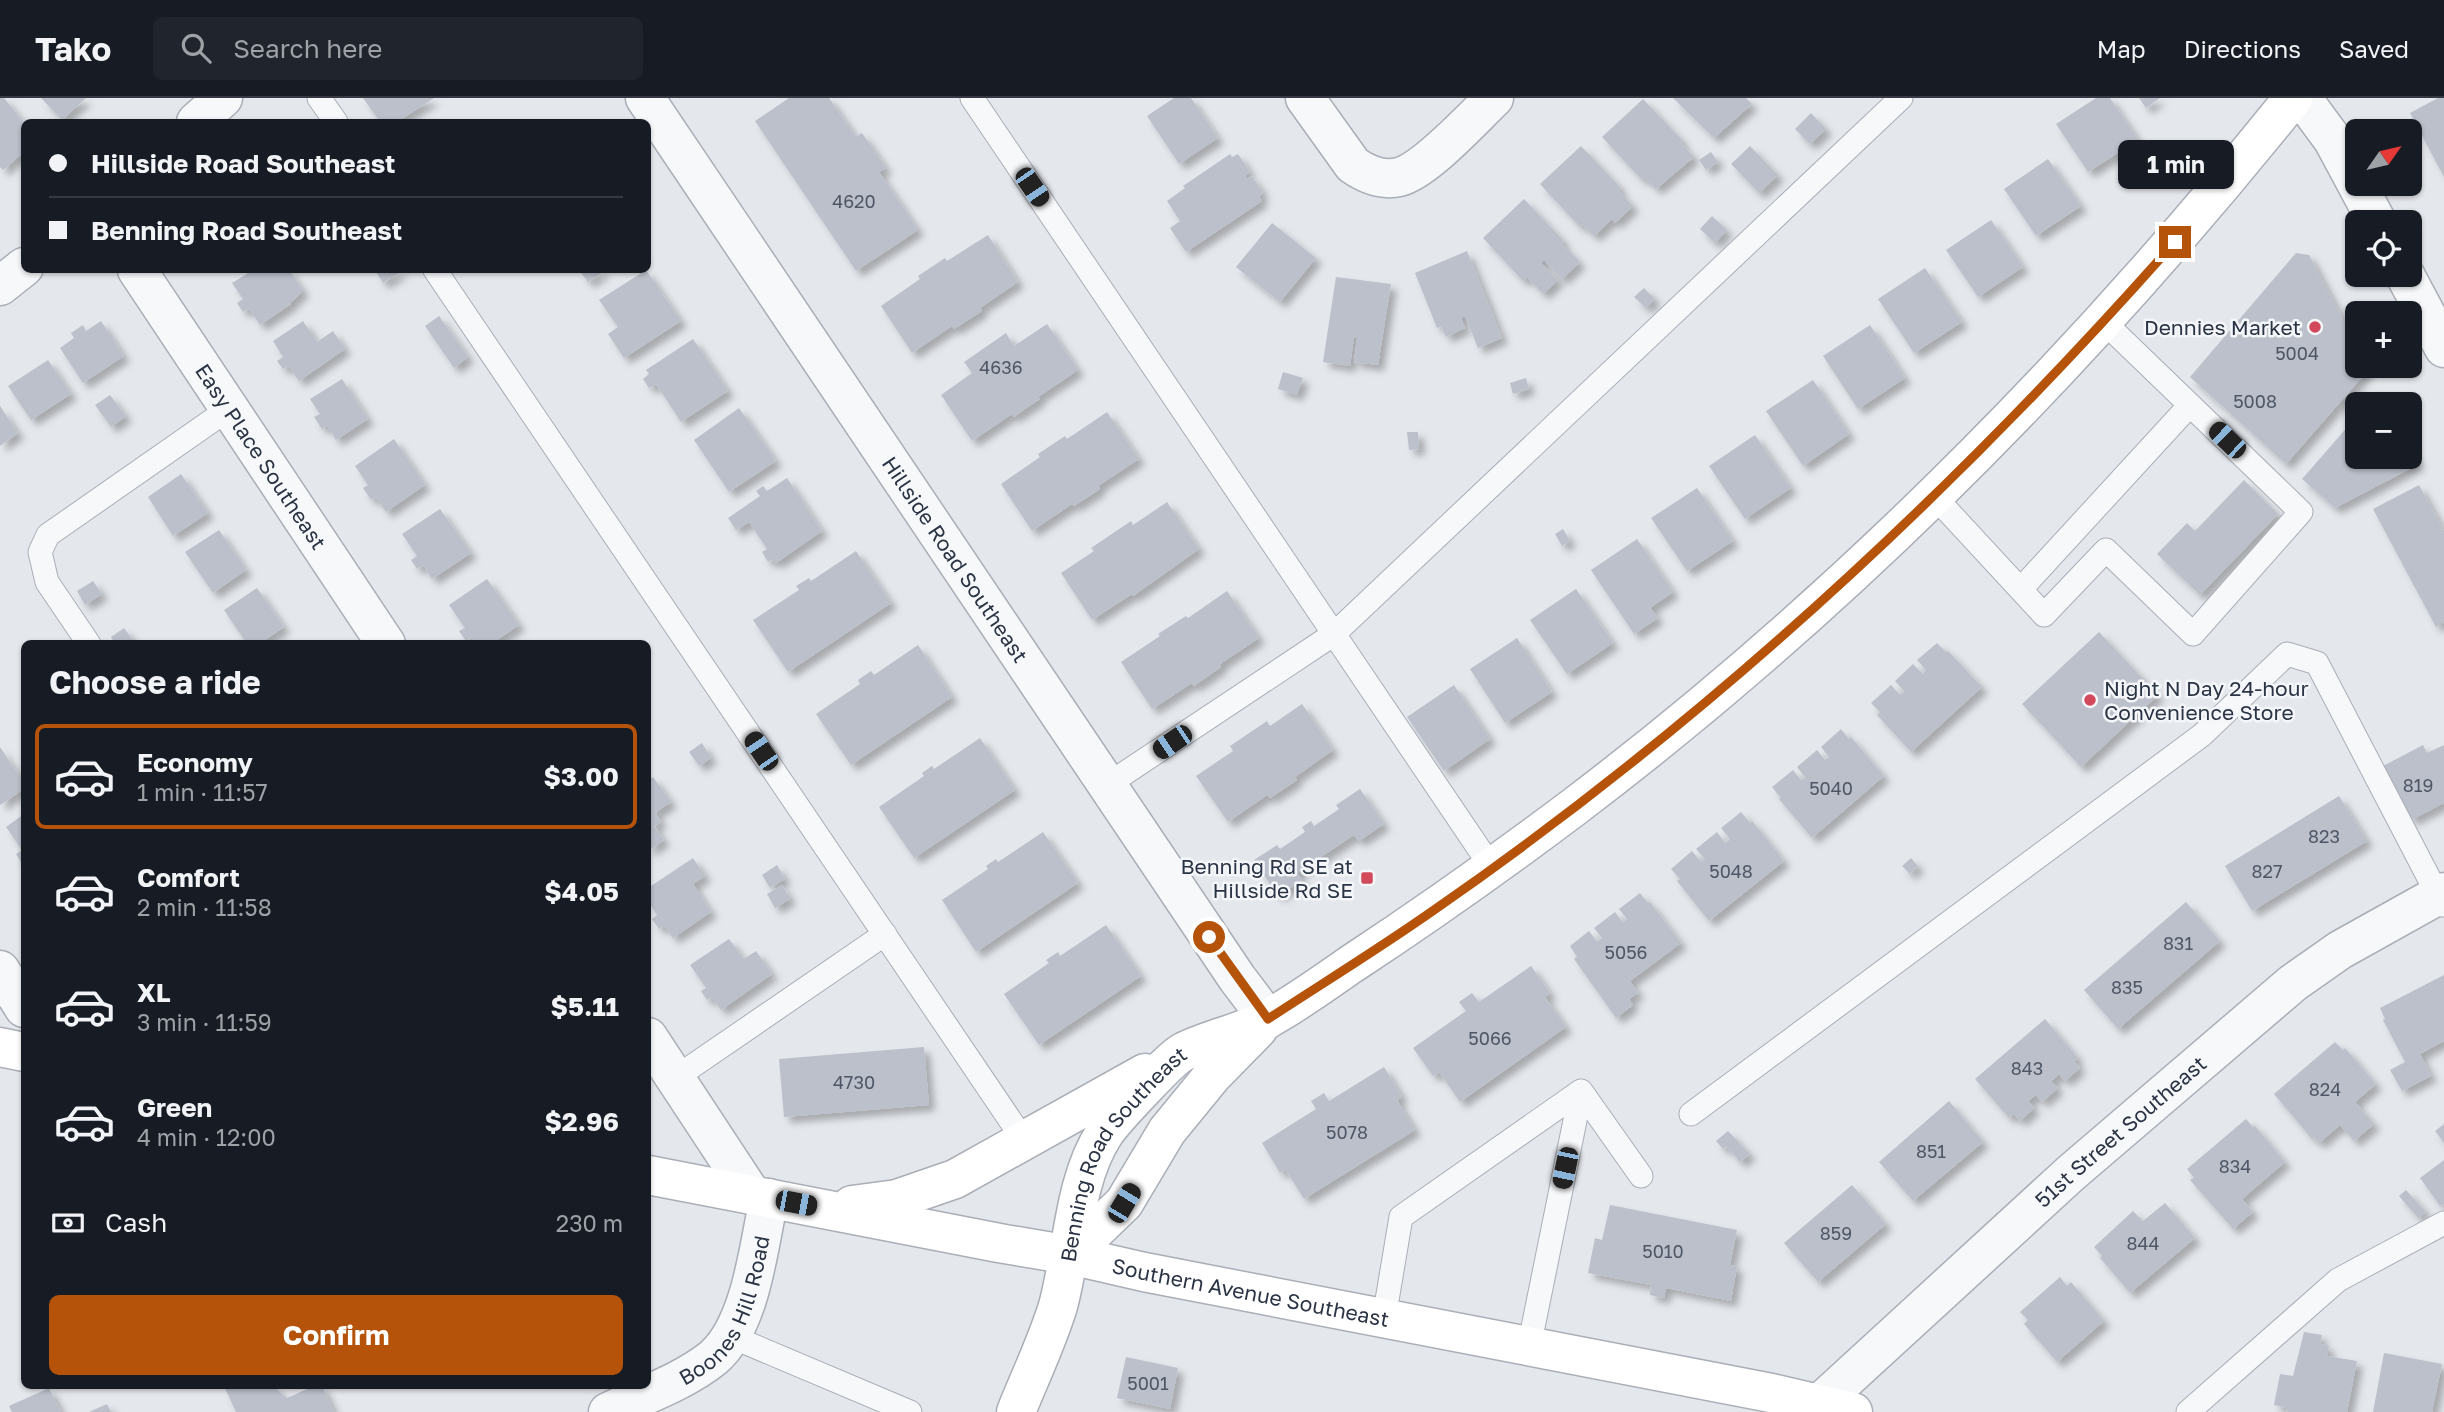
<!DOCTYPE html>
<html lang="en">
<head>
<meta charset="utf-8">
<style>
	:root { --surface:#171b24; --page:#20242c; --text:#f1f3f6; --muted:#9ea1a6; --line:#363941; --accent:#b45309 }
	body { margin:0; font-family:"Golos Text",sans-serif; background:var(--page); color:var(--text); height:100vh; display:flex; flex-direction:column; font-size:26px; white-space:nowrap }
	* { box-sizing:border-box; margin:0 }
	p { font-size:23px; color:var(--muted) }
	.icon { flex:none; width:38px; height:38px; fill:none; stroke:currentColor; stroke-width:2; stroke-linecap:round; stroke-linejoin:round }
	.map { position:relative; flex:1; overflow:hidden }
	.sheet { position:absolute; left:21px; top:542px; width:630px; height:749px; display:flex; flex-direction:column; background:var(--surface); border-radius:10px; box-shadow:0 2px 5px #0004 }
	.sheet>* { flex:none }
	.guide { position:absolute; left:21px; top:21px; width:630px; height:154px; border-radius:10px; box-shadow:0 2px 5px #0004; display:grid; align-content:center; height:154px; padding:0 28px; background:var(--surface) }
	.needle { width:46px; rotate:56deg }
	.controls { position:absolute; left:2345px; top:21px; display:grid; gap:14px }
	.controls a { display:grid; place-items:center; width:77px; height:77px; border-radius:10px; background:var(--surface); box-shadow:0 2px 5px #0004; font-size:35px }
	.end { position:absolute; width:32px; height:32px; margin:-16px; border:9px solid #b45309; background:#fff; box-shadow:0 0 0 4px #fff }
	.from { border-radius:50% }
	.bubble { position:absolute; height:49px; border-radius:10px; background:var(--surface); box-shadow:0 2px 5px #0004; font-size:23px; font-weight:700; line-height:49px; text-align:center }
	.car { position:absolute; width:21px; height:42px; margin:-21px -10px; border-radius:9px; box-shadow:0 0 5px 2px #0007; background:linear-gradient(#222 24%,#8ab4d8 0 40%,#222 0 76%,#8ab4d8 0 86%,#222 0) }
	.guide b { display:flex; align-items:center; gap:24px; height:66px; font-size:26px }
	.guide b+b { border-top:2px solid var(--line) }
	.guide i { width:18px; height:18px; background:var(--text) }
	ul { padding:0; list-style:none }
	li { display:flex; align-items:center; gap:21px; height:105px; margin:0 14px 10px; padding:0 14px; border:4px solid transparent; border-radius:10px }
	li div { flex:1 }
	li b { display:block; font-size:26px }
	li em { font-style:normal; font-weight:700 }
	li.on { border-color:var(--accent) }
	li>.icon { width:63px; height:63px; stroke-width:1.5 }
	h2 { padding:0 28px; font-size:32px; line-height:84px }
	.pay { display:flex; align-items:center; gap:18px; height:77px; padding:0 28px; font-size:26px }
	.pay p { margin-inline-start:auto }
	.cta { display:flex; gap:14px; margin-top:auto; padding:14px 28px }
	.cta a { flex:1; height:80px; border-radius:10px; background:var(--accent); color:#fff; font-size:28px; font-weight:700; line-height:80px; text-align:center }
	header { display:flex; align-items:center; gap:42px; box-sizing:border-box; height:98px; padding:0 35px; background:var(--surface); border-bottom:2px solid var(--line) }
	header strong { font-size:33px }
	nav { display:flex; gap:38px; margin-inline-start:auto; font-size:24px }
	.search { width:490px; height:63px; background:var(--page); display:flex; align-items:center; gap:18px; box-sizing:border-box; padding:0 24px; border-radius:10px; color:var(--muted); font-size:26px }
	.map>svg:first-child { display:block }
	.building { fill:#bbc0ca; filter:url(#shadow) }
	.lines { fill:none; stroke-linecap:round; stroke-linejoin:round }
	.service-casing { stroke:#a9aeb7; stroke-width:25 }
	.minor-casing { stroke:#a9aeb7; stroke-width:41 }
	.secondary-casing { stroke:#a9aeb7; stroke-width:41 }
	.service { stroke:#f7f8fa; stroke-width:23 }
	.minor { stroke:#f7f8fa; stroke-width:38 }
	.secondary { stroke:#fff; stroke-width:38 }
	.route { stroke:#b45309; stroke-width:9 }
	.poi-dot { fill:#d1495b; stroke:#f4f6f9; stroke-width:2.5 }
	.labels { text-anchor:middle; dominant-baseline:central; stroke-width:5; stroke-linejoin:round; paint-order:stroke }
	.number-label { font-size:18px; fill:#4f5766 }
	.poi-label { font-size:21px; fill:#2b3445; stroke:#f4f6f9; text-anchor:end }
	.street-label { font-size:21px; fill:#2b3445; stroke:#f4f6f9 }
</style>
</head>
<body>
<header>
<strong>Tako</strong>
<div class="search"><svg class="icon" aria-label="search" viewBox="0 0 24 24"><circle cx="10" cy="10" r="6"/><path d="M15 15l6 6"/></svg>Search here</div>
<nav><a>Map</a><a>Directions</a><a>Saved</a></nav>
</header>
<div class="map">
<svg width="2444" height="1314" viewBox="0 0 2444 1314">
	<defs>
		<filter id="shadow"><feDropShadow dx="6" dy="6" stdDeviation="3.5" flood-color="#0004"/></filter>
	</defs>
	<rect width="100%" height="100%" fill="#e4e7ec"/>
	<path class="building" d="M0 0H4L24 25V54L3 72 0 69Z
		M41 0H86L62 22Z
		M363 0H434L397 24H380Z
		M789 0H829L856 39 862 35 886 70 879 74 918 132 856 173 755 23Z
		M1174 0H1191L1218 40 1179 66 1147 18Z
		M1673 0H1746L1752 6 1714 40Z
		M2096 0H2110L2138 42 2088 74 2056 26Z
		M2139 0H2160L2146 10Z
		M2438 0H2444V79L2410 15Z
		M1643 1 1683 43 1681 45 1694 59 1656 91 1644 79 1642 82 1602 39Z
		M1811 15 1826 31 1810 46 1795 31Z
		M1581 48 1621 90 1618 92 1633 108 1615 125 1612 121 1594 138 1582 126 1580 129 1540 86Z
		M1750 48 1778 77 1759 95 1731 66Z
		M1711 54 1718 64 1706 72 1699 62Z
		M1230 56 1232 59 1238 56 1250 74 1245 77 1247 81 1252 78 1263 95 1259 98 1262 103 1186 154 1170 130 1180 123 1167 103 1185 90 1183 88Z
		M2048 61 2081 108 2036 138 2004 91Z
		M1524 101 1564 143 1561 145 1580 164 1562 181 1544 162 1541 165 1558 182 1543 196 1527 179 1523 183 1483 140Z
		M1712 118 1727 132 1715 145 1700 131Z
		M1991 122 2023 169 1978 199 1946 152Z
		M1272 125 1316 160 1280 204 1236 169Z
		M988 137 1018 184 980 210 982 213 954 231 952 228 912 255 881 208 920 181 918 178 945 160 947 163Z
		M1467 153 1502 240 1478 250 1465 218 1461 220 1465 230 1446 239 1441 228 1437 230 1415 175Z
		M2296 155 2309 157 2357 249V268H2367L2369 271 2286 366 2190 279Z
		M1925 170 1962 224 1914 255 1878 201Z
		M253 172H289L303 193 290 205 291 206 260 227 249 210 243 214 237 205 243 201 232 185Z
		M375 172H404L383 185Z
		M579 172H606L588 184Z
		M646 172 681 223 624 260 608 236 618 229 599 202Z
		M1336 179 1391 186 1378 267 1354 264 1357 240 1354 239 1350 268 1323 264Z
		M1644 190 1655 201 1646 210 1634 199Z
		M439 218 468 259 454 270 425 228Z
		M101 223 124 258 83 285 60 250 74 240 71 235 83 227 86 233Z
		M303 223 317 244 333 233 345 251 299 283 289 268 283 271 277 263 283 259 273 243Z
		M1047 226 1078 272 1038 299 1040 301 1025 311 1014 319 1012 316 972 343 941 297 972 275 964 264 1006 235 1014 248Z
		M1870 227 1905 280 1858 311 1823 258Z
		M693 241 728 293 681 324 656 286 649 290 643 281 649 276 646 272Z
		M48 262 71 296 31 322 8 288Z
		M1283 274 1303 280 1297 297 1278 291Z
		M1526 280 1529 291 1513 296 1510 285Z
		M342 281 368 321 336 342 327 327 322 331 314 319 320 316 310 301Z
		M1813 282 1849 336 1803 368 1766 313Z
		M2377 295 2387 306H2367Z
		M110 297 126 318 111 329 95 307Z
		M0 308 18 335 0 348Z
		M739 310 776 363 729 394 694 342Z
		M1107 314 1139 361 1098 388 1100 391 1074 408 1072 406 1032 433 1001 386 1040 359 1038 356 1065 338 1067 341Z
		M2357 318V359H2410V349L2419 366 2335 410 2302 381Z
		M1407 334H1418L1419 351 1409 352Z
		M1755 337 1791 390 1745 421 1709 368Z
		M394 341 425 387 386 414 376 399 371 402 363 390 368 387 355 368Z
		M181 376 208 415 173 438 148 399Z
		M787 380 822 433 776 465 773 461 768 464 762 454 767 451 749 424 736 432 728 420 760 398 756 393 763 388 767 393Z
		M2244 382 2278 416 2200 497 2157 456 2187 425 2195 433Z
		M2419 387 2444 433V524L2436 529 2373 411Z
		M1697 390 1733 443 1687 473 1651 420Z
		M1167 404 1199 451 1133 498 1132 496 1092 522 1061 475 1094 453 1091 450 1131 423 1133 427Z
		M440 411 471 455 432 481 423 467 417 471 411 462 417 458 402 436Z
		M1563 431 1570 443 1562 448 1555 436Z
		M219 432 246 472 213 495 185 454Z
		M1637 441 1673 494 1650 510 1658 520 1634 536 1591 472Z
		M856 453 891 505 788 574 753 522 799 492 796 488 809 480 811 483Z
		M487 481 519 527 491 546H476L471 539 466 543 459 533 465 530 449 507Z
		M93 483 102 496 85 507 77 493Z
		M257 490 284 529 259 546H247L224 512Z
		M1576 491 1613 545 1567 576 1530 522Z
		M1227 493 1259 540 1220 566 1221 569 1194 588 1192 585 1152 611 1121 564 1160 538 1158 536 1186 518 1188 520Z
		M124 530 133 542 127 546H115L111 539Z
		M2099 534 2158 597 2081 669 2022 606Z
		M1517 540 1552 594 1505 625 1470 571Z
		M1937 545 1946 554 1948 553 1982 589 1911 654 1877 617 1880 614 1871 605 1891 587 1900 597 1904 593 1895 583 1913 566 1923 576 1926 572 1917 562Z
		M918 547 952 599 851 667 816 616 860 586 858 582 871 573 874 577Z
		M1454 587 1490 641 1444 673 1407 619Z
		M1302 606 1333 652 1295 679 1297 682 1270 700 1267 697 1228 724 1196 678 1233 653 1230 648 1267 623 1270 628Z
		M1841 631 1849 641 1851 639 1884 678 1812 740 1779 701 1781 700 1772 689 1793 672 1801 682 1804 681 1805 679 1797 669 1817 652 1825 662 1829 659 1821 649Z
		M980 640 1015 692 914 760 879 709 924 678 922 675 932 668 934 671Z
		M702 645 711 660 699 668 689 654Z
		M2423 647 2427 655 2444 647V705L2411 722 2383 668Z
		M0 649 24 685V691L0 707Z
		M653 679 671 704 655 715 661 724 654 728 664 742 648 753V683Z
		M1360 691 1384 726 1359 743 1354 737 1297 775 1302 782 1278 798 1254 762 1277 747 1280 751 1305 734 1302 729 1311 723 1314 728 1339 711 1336 707Z
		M2339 698 2367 743 2252 813 2225 768Z
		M1741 714 1750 725 1752 723 1784 763 1709 823 1677 783 1680 781 1671 771 1692 753 1701 764 1703 763 1705 761 1696 751 1717 734 1725 745 1727 744 1730 741 1721 730Z
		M24 716V769L16 756 22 752 6 729Z
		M1043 734 1078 785 976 854 942 802 988 771 986 768 996 761 998 764Z
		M693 760 705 778 693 786 711 814 673 840 664 827 659 831 652 821 657 817 648 803V790Z
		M1911 760 1918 768 1910 776 1902 768Z
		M777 767 785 781 770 790 762 777Z
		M782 787 790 801 775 810 767 796Z
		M1640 795 1648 805 1650 804 1681 845 1630 883 1638 895 1629 901 1633 907 1616 920 1574 861 1577 859 1570 848 1589 833 1597 844 1599 842 1602 840 1594 830 1615 814 1623 825 1627 821 1619 811Z
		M2186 804 2220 843 2118 931 2084 892Z
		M1106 827 1141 878 1039 947 1004 896 1049 865 1046 862 1058 854 1060 858Z
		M729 841 744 861 756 853 772 876 721 912 712 899 707 902 701 893 706 890 690 867Z
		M1531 868 1550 895 1545 899 1566 929 1460 1004 1439 974 1433 978 1413 950 1466 913 1459 904 1472 895 1479 904Z
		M2444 877V943L2420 956 2431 978 2402 993 2390 972 2405 964 2383 922 2385 921 2380 910Z
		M2045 921 2078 960 2074 963 2080 970 2065 983 2059 976 2055 980 2051 983 2058 990 2042 1004 2036 997 2028 1003 2034 1010 2020 1023 2014 1016 2009 1020 1975 981Z
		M2335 944 2343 952 2345 950 2376 986 2355 1004 2374 1026 2354 1043 2340 1027 2319 1045 2314 1039 2312 1041 2274 996Z
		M924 949 929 1007 784 1019 779 961Z
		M1384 969 1402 999 1397 1002 1415 1032 1304 1101 1285 1071 1280 1075 1262 1045 1316 1011 1311 1003 1324 995 1329 1003Z
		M1949 1003 1983 1044 1913 1103 1879 1064Z
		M2246 1021 2253 1029 2255 1028 2285 1064 2242 1101 2253 1114 2233 1131 2190 1082 2194 1080 2187 1071Z
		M2444 1026V1045L2435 1033Z
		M1728 1033 1750 1056 1740 1064 1726 1048 1723 1051 1716 1043Z
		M2444 1062V1106L2440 1108 2420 1080Z
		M1852 1087 1886 1126 1818 1184 1784 1145Z
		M2406 1092 2426 1114 2418 1120 2399 1098Z
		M2165 1105 2195 1140 2130 1195 2100 1160 2102 1158 2094 1149 2133 1113 2143 1123Z
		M1610 1107 1737 1132 1730 1167 1737 1168 1731 1203 1666 1190 1664 1200 1650 1197 1651 1187 1588 1175 1595 1140 1602 1142Z
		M2060 1179 2067 1188 2071 1184 2104 1223 2057 1264 2024 1226 2028 1222 2020 1214Z
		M2304 1234 2322 1237 2320 1246 2329 1248 2327 1258 2357 1263 2347 1314H2289L2286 1313 2287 1310 2274 1307 2280 1276 2293 1278Z
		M2384 1255 2442 1266 2432 1314H2373Z
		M1126 1259 1178 1270 1170 1311 1117 1300Z
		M224 1288H273L287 1300 314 1288H322L334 1314H236Z
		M49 1290 61 1314H12L9 1308Z
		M107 1306 111 1314H89Z"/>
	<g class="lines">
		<g class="service-casing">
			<path id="service" d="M319 0 336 24
				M972 0 1492 770
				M435 172 1025 1044
				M1933 397 2044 517 2106 452 2193 536 2301 414 2104 224
				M2021 491 2190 307
				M89 546 47 484 40 454 48 437 230 310
				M1107 687 1334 536 1901 0
				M675 980 885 836
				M1581 993 1641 1078
				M1691 1016 2202 637 2287 556 2317 565 2443 807
				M1384 1220 1401 1119 1581 993
				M730 1238 910 1314
				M1529 1249 1581 993
				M2188 1314 2338 1182 2444 1125"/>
		</g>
		<g class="minor-casing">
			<g id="minor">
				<path id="s1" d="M645 0 1237 880 1268 921"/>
				<path d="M1305 0 1353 67C1366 76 1382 83 1399 79 1425 73 1473 20 1494 0"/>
				<path d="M2302 0 2333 42 2377 124"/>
				<path d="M196 24 223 0"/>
				<path id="s2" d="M137 172 386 546"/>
				<path d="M2405 177 2444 250"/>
				<path d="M0 188 24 169"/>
				<path d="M0 872 24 910"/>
				<path d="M648 939 752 1097"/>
				<path id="s3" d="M608 1314C642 1298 683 1284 713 1260 751 1228 759 1147 769 1100"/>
				<path id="s4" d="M1816 1314 1819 1306 2071 1075 2293 885 2340 852 2444 794"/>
			</g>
		</g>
		<g class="secondary-casing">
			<g id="secondary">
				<path d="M0 949 24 954"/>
				<path id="s5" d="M648 1077 999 1145 1070 1157 1144 1174 1771 1295 1853 1314"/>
				<path d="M852 1107 897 1101 955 1081 1145 975"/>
				<path d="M1070 1157 1124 1105 1167 1033 1212 978 1258 931"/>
				<path id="s6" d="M1016 1314C1030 1279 1047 1244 1058 1208 1073 1153 1073 1084 1104 1036 1113 1022 1171 960 1183 954 1211 940 1243 935 1271 919 1298 904 1324 885 1350 867 1426 817 1501 764 1574 709 1843 505 2082 263 2293 0"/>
			</g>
		</g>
		<use href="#service" class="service"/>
		<use href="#minor" class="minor"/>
		<use href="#secondary" class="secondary"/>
	</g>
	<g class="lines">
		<path class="route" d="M1209 839 1268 921C1323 885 1380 850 1434 812 1708 622 1955 393 2175 144"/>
	</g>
	<g class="poi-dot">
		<circle cx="2315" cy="229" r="7"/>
		<circle cx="2090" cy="602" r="7"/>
		<rect x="1360" y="773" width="14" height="14" rx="3.5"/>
	</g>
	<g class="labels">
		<g class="number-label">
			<text x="854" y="103">4620</text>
			<text x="2297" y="255">5004</text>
			<text x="1001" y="269">4636</text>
			<text x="2255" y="303">5008</text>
			<text x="2418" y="687">819</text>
			<text x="1831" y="690">5040</text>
			<text x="2324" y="738">823</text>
			<text x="1731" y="773">5048</text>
			<text x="2267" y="773">827</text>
			<text x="2178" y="845">831</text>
			<text x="1626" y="854">5056</text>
			<text x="2127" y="889">835</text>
			<text x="1490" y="940">5066</text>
			<text x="2027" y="970">843</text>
			<text x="854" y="984">4730</text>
			<text x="2325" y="991">824</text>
			<text x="1347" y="1034">5078</text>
			<text x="1931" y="1053">851</text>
			<text x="2235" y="1068">834</text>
			<text x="1836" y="1135">859</text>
			<text x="2143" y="1145">844</text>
			<text x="1663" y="1153">5010</text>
			<text x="1148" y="1285">5001</text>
		</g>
		<g class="poi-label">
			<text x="2301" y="229">Dennies Market</text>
			<text x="2104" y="590" text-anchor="start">Night N Day 24-hour<tspan x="2104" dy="24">Convenience Store</tspan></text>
			<text x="1353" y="768">Benning Rd SE at<tspan x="1353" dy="24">Hillside Rd SE</tspan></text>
		</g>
		<g class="street-label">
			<text stroke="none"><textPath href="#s2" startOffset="224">Easy Place Southeast</textPath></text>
			<text stroke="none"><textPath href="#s1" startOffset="556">Hillside Road Southeast</textPath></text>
			<text stroke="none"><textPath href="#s4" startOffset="415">51st Street Southeast</textPath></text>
			<text stroke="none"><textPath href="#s6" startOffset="284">Benning Road Southeast</textPath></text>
			<text stroke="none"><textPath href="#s5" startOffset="614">Southern Avenue Southeast</textPath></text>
			<text stroke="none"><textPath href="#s3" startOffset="166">Boones Hill Road</textPath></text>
		</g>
	</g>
</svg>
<div class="controls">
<a><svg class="needle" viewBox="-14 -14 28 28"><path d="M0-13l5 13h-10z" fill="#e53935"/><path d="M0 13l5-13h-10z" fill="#9ea1a6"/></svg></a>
<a><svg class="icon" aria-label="locate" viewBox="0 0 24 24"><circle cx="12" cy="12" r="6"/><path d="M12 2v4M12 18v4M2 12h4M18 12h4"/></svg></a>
<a>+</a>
<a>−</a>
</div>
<i class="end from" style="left:1209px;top:839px"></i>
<i class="end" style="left:2175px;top:144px"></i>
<div class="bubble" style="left:2118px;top:42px;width:116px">1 min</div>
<i class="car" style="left:1032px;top:89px;rotate:146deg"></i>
<i class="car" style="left:2227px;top:342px;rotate:314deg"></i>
<i class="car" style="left:1172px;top:644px;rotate:236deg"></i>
<i class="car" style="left:761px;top:653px;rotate:326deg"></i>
<i class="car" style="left:1565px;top:1070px;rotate:192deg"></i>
<i class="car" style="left:796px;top:1105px;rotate:101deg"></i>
<i class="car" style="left:1124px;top:1105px;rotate:31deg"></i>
<div class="guide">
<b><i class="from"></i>Hillside Road Southeast</b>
<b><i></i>Benning Road Southeast</b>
</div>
<section class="sheet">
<h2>Choose a ride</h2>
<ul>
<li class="on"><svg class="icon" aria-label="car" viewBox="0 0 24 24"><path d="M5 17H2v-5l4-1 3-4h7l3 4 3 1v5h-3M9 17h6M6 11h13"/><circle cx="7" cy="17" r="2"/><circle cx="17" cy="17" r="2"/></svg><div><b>Economy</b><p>1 min · 11:57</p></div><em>$3.00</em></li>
<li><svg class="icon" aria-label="car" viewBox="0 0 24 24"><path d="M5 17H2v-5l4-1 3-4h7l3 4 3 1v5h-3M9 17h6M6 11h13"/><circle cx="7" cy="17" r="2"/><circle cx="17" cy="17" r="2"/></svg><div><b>Comfort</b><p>2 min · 11:58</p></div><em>$4.05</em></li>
<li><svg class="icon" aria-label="car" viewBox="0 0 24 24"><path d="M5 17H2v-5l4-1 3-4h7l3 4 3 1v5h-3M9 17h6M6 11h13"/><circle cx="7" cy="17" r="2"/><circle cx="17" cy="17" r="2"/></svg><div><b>XL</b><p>3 min · 11:59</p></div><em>$5.11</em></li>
<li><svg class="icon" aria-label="car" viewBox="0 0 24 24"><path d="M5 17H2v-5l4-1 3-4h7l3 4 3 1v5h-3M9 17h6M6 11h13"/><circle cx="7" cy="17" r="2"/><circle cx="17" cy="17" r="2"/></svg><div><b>Green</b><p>4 min · 12:00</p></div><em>$2.96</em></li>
</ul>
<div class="pay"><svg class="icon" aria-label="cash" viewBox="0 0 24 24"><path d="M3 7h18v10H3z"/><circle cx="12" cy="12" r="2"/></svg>Cash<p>230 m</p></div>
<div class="cta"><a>Confirm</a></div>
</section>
</div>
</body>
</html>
